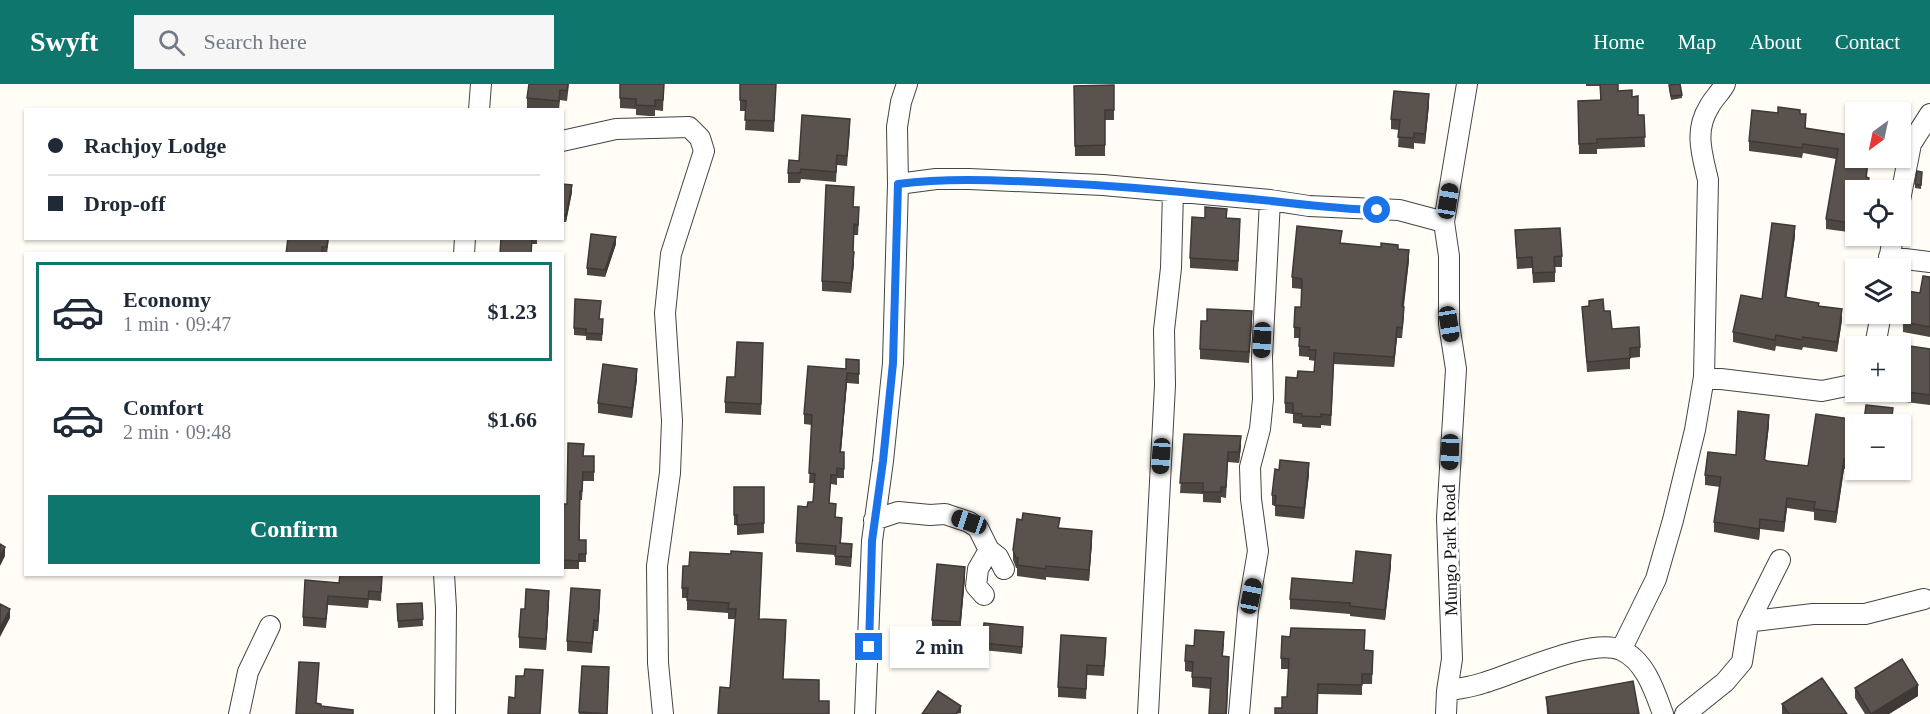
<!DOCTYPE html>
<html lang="en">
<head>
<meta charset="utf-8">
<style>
	:root { --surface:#fff; --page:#f6f6f7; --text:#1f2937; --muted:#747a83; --line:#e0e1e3; --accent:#0f766e }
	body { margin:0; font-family:Georgia,serif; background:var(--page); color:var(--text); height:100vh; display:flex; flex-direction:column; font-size:22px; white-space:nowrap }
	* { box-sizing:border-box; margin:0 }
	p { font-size:20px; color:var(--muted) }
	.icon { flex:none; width:33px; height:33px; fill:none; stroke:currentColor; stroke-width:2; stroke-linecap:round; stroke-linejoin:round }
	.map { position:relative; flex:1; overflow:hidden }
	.details { position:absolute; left:24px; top:168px; width:540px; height:324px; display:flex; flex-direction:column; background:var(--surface); border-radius:0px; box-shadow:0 2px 4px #0004 }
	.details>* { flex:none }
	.banner { position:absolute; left:24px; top:24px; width:540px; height:132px; border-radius:0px; box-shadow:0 2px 4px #0004; display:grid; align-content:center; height:132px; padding:0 24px; background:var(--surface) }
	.needle { width:39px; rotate:213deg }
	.tools { position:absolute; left:1845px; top:18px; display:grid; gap:12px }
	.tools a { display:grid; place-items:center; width:66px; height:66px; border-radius:0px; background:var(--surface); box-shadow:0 2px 4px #0004; font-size:30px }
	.end { position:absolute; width:27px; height:27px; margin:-14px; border:8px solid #1a73e8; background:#fff; box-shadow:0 0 0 3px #fff }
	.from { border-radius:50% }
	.bubble { position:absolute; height:42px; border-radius:0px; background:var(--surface); box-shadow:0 2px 4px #0004; font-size:20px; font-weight:800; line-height:42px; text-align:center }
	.car { position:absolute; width:18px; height:36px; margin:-18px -9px; border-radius:8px; box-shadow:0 0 4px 2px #0007; background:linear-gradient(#222 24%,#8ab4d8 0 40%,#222 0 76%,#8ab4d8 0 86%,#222 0) }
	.banner b { display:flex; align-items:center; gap:21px; height:57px; font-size:22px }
	.banner b+b { border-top:2px solid var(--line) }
	.banner i { width:15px; height:15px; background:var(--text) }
	ul { padding:10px 0 0; list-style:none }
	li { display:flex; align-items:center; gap:18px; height:99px; margin:0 12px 9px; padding:0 12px; border:3px solid transparent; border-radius:0px }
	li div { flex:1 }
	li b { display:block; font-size:22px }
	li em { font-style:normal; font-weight:800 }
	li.current { border-color:var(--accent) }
	li>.icon { width:54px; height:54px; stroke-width:1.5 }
	.button { display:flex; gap:12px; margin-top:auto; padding:12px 24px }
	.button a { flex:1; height:69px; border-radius:0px; background:var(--accent); color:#fff; font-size:24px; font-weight:800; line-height:69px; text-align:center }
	header { display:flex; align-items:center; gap:36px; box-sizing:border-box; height:84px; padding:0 30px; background:var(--accent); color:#fff }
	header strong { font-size:28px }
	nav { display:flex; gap:33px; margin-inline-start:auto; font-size:21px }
	.search { width:420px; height:54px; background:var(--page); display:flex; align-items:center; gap:15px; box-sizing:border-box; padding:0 21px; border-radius:0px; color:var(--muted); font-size:22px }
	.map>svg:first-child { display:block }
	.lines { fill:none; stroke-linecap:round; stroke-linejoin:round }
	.minor-casing { stroke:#444; stroke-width:22 }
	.minor { stroke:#fff; stroke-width:20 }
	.wall { fill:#4d4742 }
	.shaded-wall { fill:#3f3936 }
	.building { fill:#5a524d; stroke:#3f3936; stroke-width:1.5 }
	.route { stroke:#1a73e8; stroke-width:8 }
	.labels { text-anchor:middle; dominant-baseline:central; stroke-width:6; stroke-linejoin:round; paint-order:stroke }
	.street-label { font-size:18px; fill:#111; stroke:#fff }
</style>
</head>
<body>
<header>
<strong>Swyft</strong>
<div class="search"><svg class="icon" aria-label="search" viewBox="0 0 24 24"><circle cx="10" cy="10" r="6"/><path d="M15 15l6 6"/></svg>Search here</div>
<nav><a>Home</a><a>Map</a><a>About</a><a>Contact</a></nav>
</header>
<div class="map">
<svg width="1930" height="630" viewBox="0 0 1930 630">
	<rect width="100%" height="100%" fill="#fffdf5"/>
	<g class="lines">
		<g class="minor-casing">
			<path id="minor" d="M479 26 481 0
				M562 57 616 45 689 43 700 54 704 67 671 170 665 229 672 337 670 389 657 482 658 579 663 630
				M898 100 936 95H969L1103 101 1270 116 1309 122 1399 126 1444 138
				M1900 116 1911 60 1930 30
				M464 170 465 154
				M1889 173 1930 178
				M1888 184 1893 152
				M1875 262 1881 230
				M1704 293 1822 307 1856 300
				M874 436 898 428 930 431 945 430 969 438 978 444 989 466 978 485 976 502 984 511
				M989 466 998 473 1004 485
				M444 490 446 524 445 630
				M1748 540 1754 537 1813 530H1865L1924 515
				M1621 566 1656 495 1673 436 1695 346 1704 293 1708 96C1702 70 1694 47 1709 23 1713 15 1721 8 1725 0
				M1447 607C1459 604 1472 603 1483 599 1515 590 1591 553 1621 566 1645 576 1655 608 1663 630
				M239 630 248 588 270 542
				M865 630 872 457 883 377 893 279 898 100 897 43 901 18 907 0
				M1148 630 1165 301 1164 246 1171 184 1173 107
				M1239 630 1248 526 1258 467 1251 415 1250 383 1260 345 1263 315 1262 273 1270 116
				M1446 630 1447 607 1452 575 1447 434 1456 285 1449 240V172L1444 138 1467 0
				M1685 630 1725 598 1742 578 1748 540 1780 476"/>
		</g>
		<use href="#minor" class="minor"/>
	</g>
	<path class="wall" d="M569 0 567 17 560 16 559 26 527 24V14Z
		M620 0H664L663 27 655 26V32H649L636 31V25L620 24Z
		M740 0H776L774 48 745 46 746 27H740Z
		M1586 0H1618V7L1632 13 1638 31H1644L1645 63 1597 65V70H1579L1578 17 1600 16V2H1586Z
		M1114 1V36H1105V72H1075L1074 2Z
		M1669 4 1682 11V14L1671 16Z
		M1429 21 1425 60 1414 59V65L1398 63 1399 46 1391 45V35Z
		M1778 29 1800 30 1806 40V44L1856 74H1872L1871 81 1868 80 1867 93 1869 103 1856 106V149L1826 145V135L1836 75 1803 69 1802 74 1749 67V57Z
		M850 45 847 82 837 81 836 98 801 95 800 99H788V89L799 77Z
		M1922 88 1921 105 1915 104V100Z
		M562 100 572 108 566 138H562Z
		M854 123 859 134 858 151H854L853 168 854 179 851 209 822 207V197Z
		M1227 134 1240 145 1238 187 1190 184V174Z
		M1515 146 1562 172V183H1555V198L1533 199 1532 184 1517 185Z
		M1795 152 1786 214 1819 222 1842 236 1837 268 1803 263 1802 266 1776 262 1775 267 1733 258V248L1762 215Z
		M329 154 327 170H286Z
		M501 154H537V160H533Z
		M616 160 605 193 587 191V184Z
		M1341 160 1398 165 1409 176 1404 222V233L1402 254H1397L1394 283 1334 280 1331 342 1321 341V344L1302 343V340L1293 339V330L1285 329V319L1297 294 1314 288 1315 277 1309 276V273L1299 272V254H1294V243L1301 223 1302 205 1292 204V193Z
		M1930 193V253L1903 248V238Z
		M1589 217 1604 227 1612 245 1640 263V273L1630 274V285L1587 288 1582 223 1589 222Z
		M600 235 603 242 602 257 586 256V252L574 251V244Z
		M1207 237 1252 238 1249 279 1200 275V265Z
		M1930 265V321L1897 317V308H1900Z
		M763 270 761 331 725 329V318L735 293Z
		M859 276V300L847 299 841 368 844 378V394H837V401L831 400 829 419 836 433 842 443 841 459 852 470 851 483 835 481V471L796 468V459L807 423 813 418 814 399H809L812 341 804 340V330L846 285Z
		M637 295 632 334 598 329V319Z
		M1866 321 1893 324 1892 340H1856V386H1890V391L1844 385 1836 439 1814 436V428L1787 424 1784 448 1760 445 1759 456 1714 448V438L1720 403 1705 401V391L1708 368 1736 371 1738 327 1769 331V341L1765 376 1767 377 1808 382 1816 330 1864 337Z
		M1184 350 1241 362 1239 379 1228 378 1226 414 1221 413V419L1203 418V410L1180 409Z
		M584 372H594V397H583L582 416H580V456H586V478H579V485H563V420H567Z
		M1309 390 1304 435 1275 432V422L1272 421V411Z
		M734 403H764V449L737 451V441H734Z
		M1022 436 1060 444 1092 458 1089 497 1046 493V496L1017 492V484H1016L1013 476V466Z
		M762 479 759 535 786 546 783 595 819 617 829 630 730 604 736 535H728V529L687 526V514H682V504L689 482Z
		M1391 482 1385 536 1350 532V530L1290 525V515L1353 499Z
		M340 490H370L382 492 381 517 369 516 368 524 328 521 326 544 303 542V533L339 499Z
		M965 493 960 549 932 546V536Z
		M600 516 598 547H594L592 569 567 567V557Z
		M549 517 546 566 519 564V553L525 525Z
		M422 519 423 542 398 544 397 520Z
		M1023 550 1022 570 982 566V559Z
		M1224 559 1223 572 1229 583 1227 630H1209L1211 605 1192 603V588L1185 587V577L1194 562Z
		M1106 564 1104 592 1087 591 1086 615 1058 613V603Z
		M1365 566 1373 567 1372 600H1362V611L1318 610 1317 630H1275L1282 624 1287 613 1289 585H1281V574Z
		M582 582 609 594 607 630H579Z
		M1855 604 1918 612 1889 630H1865L1855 614Z
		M1546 613 1639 630H1547Z
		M1782 620 1847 630H1782Z"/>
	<path class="shaded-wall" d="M1429 10V21L1425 60V50Z
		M572 101V108L566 138V131Z
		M1795 142V152L1785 224V213Z
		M616 153V160L605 193V186Z
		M1409 166V176L1402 233V222Z
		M854 168V179L851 209V199Z
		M1842 225V236L1837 268V258Z
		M1397 243V254L1394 283V273Z
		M637 285V295L632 334V324Z
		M847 289V299L840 378V368Z
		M1769 331V341L1764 385V375Z
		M1241 352V362L1239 379V368Z
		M1844 375V385L1836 439V428Z
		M1309 379V390L1304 435V424Z
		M1787 414V424L1784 448V438Z
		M1760 435V445L1759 456V445Z
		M1092 447V458L1089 497V486Z
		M5 463V472L0 482V473Z
		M1391 471V482L1385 536V526Z
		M965 483V493L960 549V538Z
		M600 506V516L598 547V537Z
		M549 507V517L546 566V555Z
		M10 525V534L0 553V544Z
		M1918 601V612L1889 630H1872Z
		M961 622V629L956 630Z"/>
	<path class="building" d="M529 0H568L567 7 560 6 559 17 527 14Z
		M620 0H664L663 16H655V22L636 21V15L620 14Z
		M740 0H776L774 37 745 36 746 17 740 16Z
		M1600 0H1618V7L1632 6V13L1638 12V31H1644L1645 53 1597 55V59L1579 60 1578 17 1601 16Z
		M1680 0 1682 11 1671 12 1669 1Z
		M1114 1V26H1105V61L1075 62 1074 2Z
		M1394 7 1429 10 1425 50 1414 49V54L1398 53 1400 36 1391 35Z
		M1778 23 1800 26V30H1806L1805 44 1856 52V74H1868L1866 93 1869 94 1867 106H1856V140L1826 135 1838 65 1803 60 1802 64 1749 57 1752 26 1778 29Z
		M802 31 850 35 847 72 837 71 836 88 801 85 800 89H788L789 76 799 77Z
		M1917 87 1922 88 1921 101 1915 100Z
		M562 100 572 101 566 131H562Z
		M826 101 854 103 853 123H859L858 141 854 140 853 168H854L851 199 822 197Z
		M1205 123 1227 125 1226 134 1240 135 1238 177 1190 174 1192 133 1205 134Z
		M1772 139 1795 142 1785 213 1819 219 1818 222 1842 225 1837 258 1803 253 1802 256 1776 251 1775 256 1733 248 1741 211 1762 215Z
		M1297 142 1342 147 1340 159 1381 163V159L1398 161V165L1409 166 1402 222 1404 223 1402 244 1397 243 1394 273 1334 269 1331 331 1321 330V333L1302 332V330L1293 329V319H1285L1286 293 1297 294 1298 287 1314 288 1316 266H1309V263L1299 262 1300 244 1294 243 1295 223H1301L1302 195 1292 193Z
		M1560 144 1562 172 1554 173 1555 188 1533 189 1532 173 1517 174 1515 146Z
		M591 150 616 153 605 186 587 184Z
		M288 154H328L327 163H322V170H286Z
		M501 154H532L531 170H500Z
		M1923 192 1930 193V243L1903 238 1908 207 1920 209Z
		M575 215 601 217 599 235H603L602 250 586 249V245L574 244Z
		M1603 215 1604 227H1610L1612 245 1639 243 1640 263 1630 264V274L1587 278 1582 223 1589 222V217Z
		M1207 225 1252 227 1249 268 1200 265 1201 237H1207Z
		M737 258 763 259 761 320 725 318 727 293H735Z
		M1903 261 1930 265V311L1900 307V278Z
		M846 275 859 276V290L847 289 840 368H844V385L837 384V391H831L829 419 836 420 835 433 842 434 840 459 852 460 851 473 835 472 836 462 796 459 798 422 807 423 808 418H813L815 390 809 389 812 331 804 330 808 282 846 285Z
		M603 280 637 285 632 324 598 319Z
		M1866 321 1893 324 1891 340H1856V376L1844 375 1836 428 1814 425 1815 418 1787 414 1784 438 1760 435 1759 445 1714 438 1721 393 1705 391 1708 368 1736 371 1738 327 1769 331 1764 375 1767 377 1808 382 1816 330 1864 337Z
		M1184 350 1241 352 1239 368H1228L1226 403H1221V408H1203V399H1180Z
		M568 359 584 360 583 372H594V388H583L582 407H580L579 456H586V470H579V477L563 476V420H567Z
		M1280 376 1309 379 1304 424 1275 421 1276 412 1272 411 1275 385 1279 386Z
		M734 403H764V439L737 441V431H734Z
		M1023 429 1060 434 1058 444 1092 447 1089 486 1046 482V485L1017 481 1018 474H1016L1013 466 1017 435 1022 436Z
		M0 460 5 463 0 473Z
		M731 467 762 469 759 535 786 536 783 595 819 596V617H829V630H718L720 603 730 604 736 525H728L729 519 687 516 688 504H682L683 482H689L690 468 731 470Z
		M1356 467 1391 471 1385 526 1350 522V519L1290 515 1292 494 1353 499Z
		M937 480 965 483 960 538 932 536Z
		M340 490H370L382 492 381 508 369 507 368 515 328 512 326 535 303 533 305 496 339 499Z
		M571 504 600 506 598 537 594 536 592 559 567 557Z
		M526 505 549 507 546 555 519 553 521 525H525Z
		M422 519 423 535 398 537 397 520Z
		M0 520 10 525 0 544Z
		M984 539 1023 543 1022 563 982 559Z
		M1291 544 1365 546 1364 566 1373 567 1372 590H1362V601L1318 600 1317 630H1275V624H1282V613H1287L1289 575 1281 574 1282 552 1290 553Z
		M1195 546 1224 548 1222 572 1229 573 1226 630H1209L1211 594 1192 593 1193 578 1185 577 1186 561 1194 562Z
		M1061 551 1106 554 1104 582 1087 581 1086 605 1058 603Z
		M1902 575 1918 601 1871 630 1855 604Z
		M299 578 319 579 316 619 321 620V622L353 626V630H296Z
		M582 582 609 583 607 630 579 628Z
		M525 585 543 586 540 630H508L509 613 515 614 516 592H524Z
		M1822 594 1847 630H1789L1782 620Z
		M1633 597 1639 630H1549L1546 613Z
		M938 607 961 622 956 630H922Z"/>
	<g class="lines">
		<path class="route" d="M869 563 872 457 883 377 893 279 898 100C945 94 991 96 1039 98 1104 101 1167 106 1231 113 1280 117 1328 125 1377 126"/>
	</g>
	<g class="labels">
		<g class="street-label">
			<text transform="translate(1450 466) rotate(-91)">Mungo Park Road</text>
		</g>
	</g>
</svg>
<div class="tools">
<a><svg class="needle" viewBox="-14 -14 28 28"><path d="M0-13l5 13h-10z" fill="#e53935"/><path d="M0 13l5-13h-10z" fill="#747a83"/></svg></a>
<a><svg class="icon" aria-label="locate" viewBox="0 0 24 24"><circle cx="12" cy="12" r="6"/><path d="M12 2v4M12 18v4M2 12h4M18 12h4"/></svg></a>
<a><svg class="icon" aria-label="layers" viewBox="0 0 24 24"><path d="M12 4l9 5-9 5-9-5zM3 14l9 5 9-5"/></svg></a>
<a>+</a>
<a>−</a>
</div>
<i class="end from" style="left:1377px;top:126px"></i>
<i class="end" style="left:869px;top:563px"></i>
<div class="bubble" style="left:890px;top:542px;width:99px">2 min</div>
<i class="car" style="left:1448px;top:117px;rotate:9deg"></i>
<i class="car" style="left:1449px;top:240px;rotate:171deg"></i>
<i class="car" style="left:1262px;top:256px;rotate:183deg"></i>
<i class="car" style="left:1450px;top:368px;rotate:182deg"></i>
<i class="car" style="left:1161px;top:372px;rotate:184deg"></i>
<i class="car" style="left:969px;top:438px;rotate:289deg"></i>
<i class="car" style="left:1251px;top:512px;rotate:11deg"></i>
<div class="banner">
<b><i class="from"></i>Rachjoy Lodge</b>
<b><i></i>Drop-off</b>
</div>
<section class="details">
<ul>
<li class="current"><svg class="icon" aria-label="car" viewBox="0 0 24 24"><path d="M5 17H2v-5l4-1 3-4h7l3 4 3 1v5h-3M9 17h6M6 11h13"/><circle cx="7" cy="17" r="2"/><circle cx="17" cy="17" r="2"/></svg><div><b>Economy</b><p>1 min · 09:47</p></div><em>$1.23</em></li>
<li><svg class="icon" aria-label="car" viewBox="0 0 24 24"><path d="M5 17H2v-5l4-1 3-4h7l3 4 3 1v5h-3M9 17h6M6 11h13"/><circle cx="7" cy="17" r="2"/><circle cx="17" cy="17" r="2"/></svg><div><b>Comfort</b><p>2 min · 09:48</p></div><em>$1.66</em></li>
</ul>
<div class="button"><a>Confirm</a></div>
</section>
</div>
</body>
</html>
